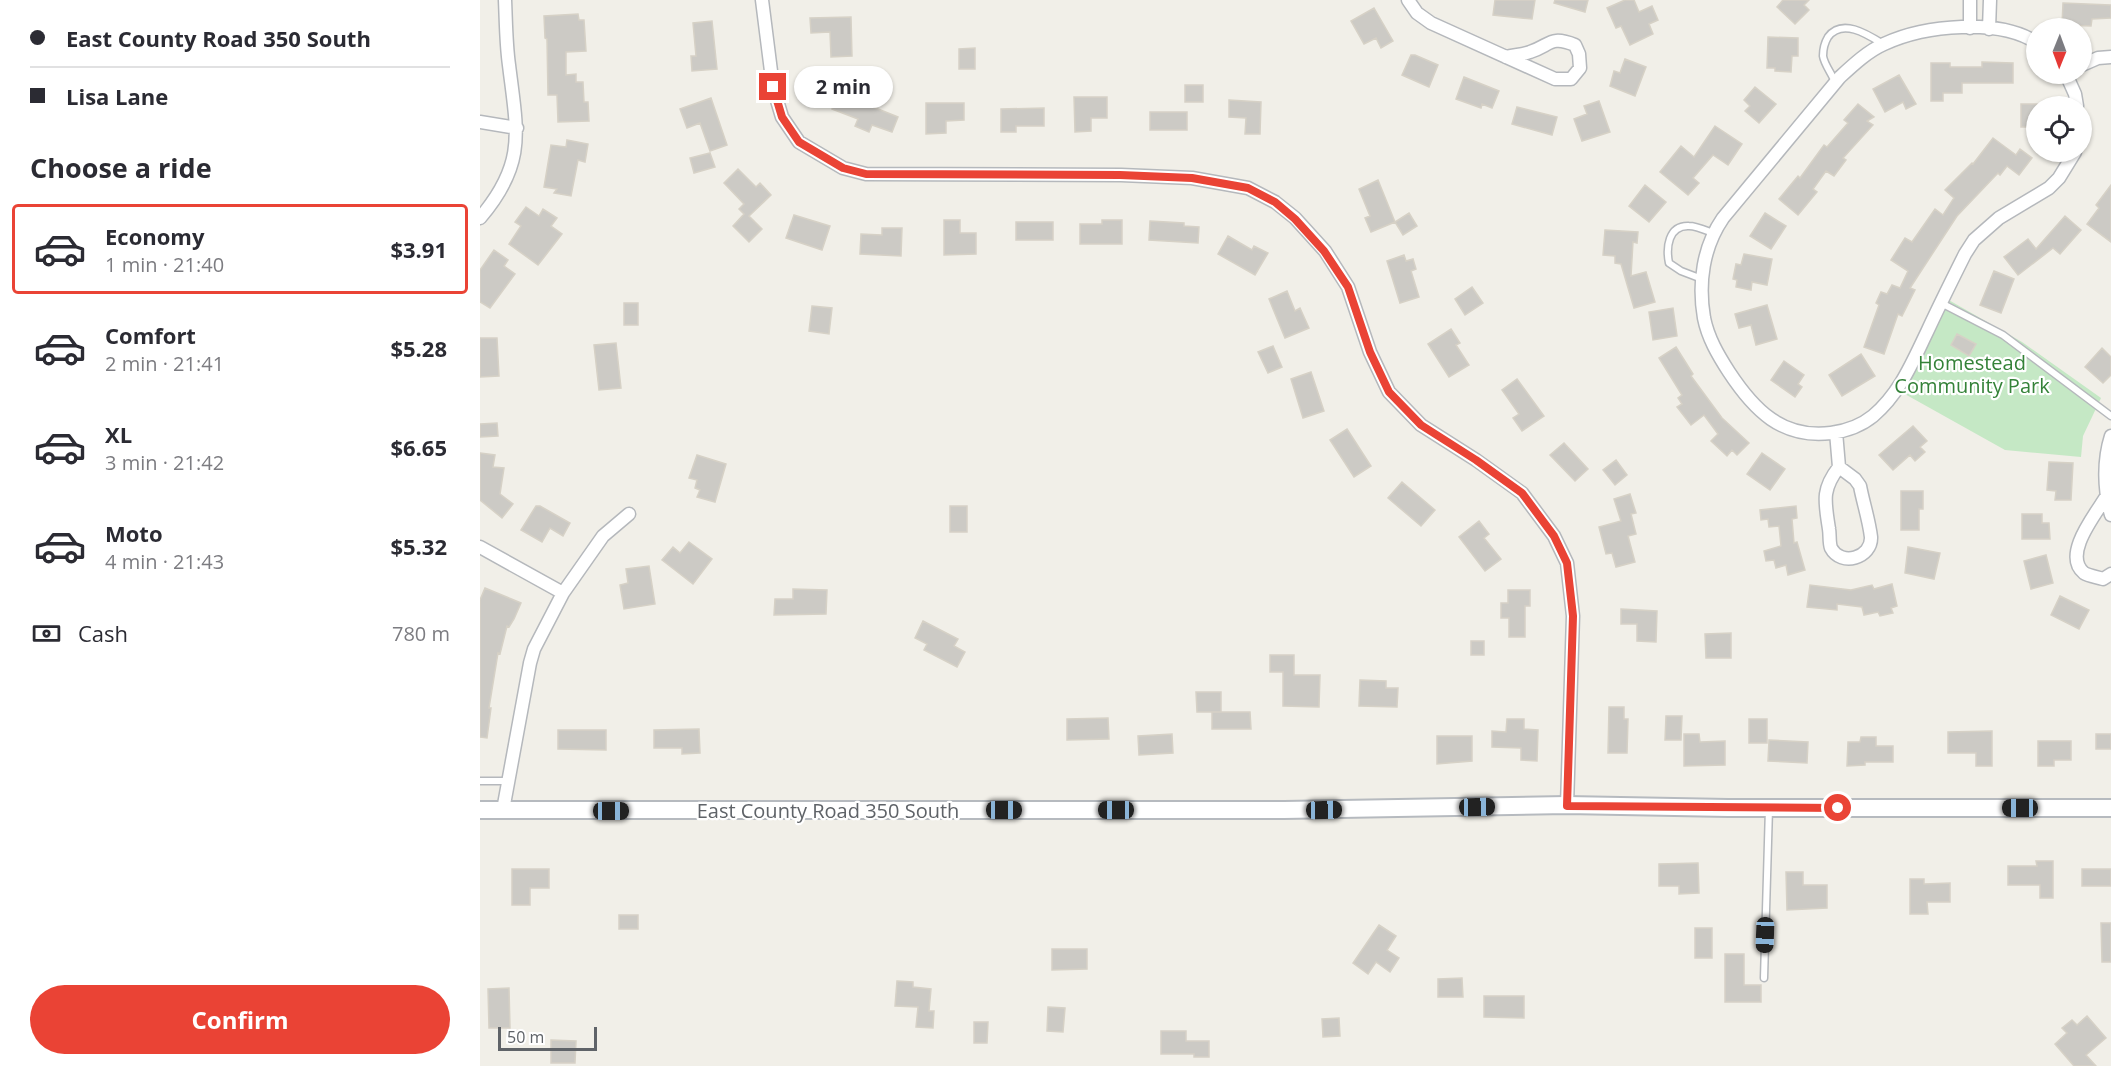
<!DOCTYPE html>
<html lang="en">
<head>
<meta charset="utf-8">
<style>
	:root { --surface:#fff; --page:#f2f2f3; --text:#2b2b33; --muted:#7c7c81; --line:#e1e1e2; --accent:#ea4335 }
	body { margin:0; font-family:"Open Sans",sans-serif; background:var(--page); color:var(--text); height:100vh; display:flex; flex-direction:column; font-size:22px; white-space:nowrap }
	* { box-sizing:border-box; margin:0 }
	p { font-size:20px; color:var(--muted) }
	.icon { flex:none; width:33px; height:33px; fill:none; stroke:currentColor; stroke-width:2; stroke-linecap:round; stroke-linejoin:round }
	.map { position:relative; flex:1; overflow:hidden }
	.details { display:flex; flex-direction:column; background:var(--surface); width:480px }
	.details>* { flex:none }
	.guide { display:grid; align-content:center; height:132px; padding:0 30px; background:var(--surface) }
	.needle { width:39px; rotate:181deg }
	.buttons { position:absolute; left:1546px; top:18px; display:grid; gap:12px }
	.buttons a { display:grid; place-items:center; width:66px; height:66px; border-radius:50%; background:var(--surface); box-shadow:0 2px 4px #0004; font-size:30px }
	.scale { position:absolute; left:18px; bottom:15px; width:99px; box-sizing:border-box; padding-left:6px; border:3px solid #5f6368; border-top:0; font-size:16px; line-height:21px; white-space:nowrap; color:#5f6368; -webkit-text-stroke:4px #fff; paint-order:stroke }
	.end { position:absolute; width:27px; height:27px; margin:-14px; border:8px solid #ea4335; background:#fff; box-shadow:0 0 0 3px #fff }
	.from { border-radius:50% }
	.bubble { position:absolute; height:42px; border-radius:21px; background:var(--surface); box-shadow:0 2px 4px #0004; font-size:20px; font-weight:700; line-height:42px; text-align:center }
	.car { position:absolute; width:18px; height:36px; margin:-18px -9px; border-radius:8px; box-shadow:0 0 4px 2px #0007; background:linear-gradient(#222 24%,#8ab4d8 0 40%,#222 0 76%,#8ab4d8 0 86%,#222 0) }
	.guide b { display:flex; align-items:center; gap:21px; height:57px; font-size:22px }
	.guide b+b { border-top:2px solid var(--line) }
	.guide i { width:15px; height:15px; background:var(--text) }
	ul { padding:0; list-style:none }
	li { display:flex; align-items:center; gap:18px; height:90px; margin:0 12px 9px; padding:0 18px; border:3px solid transparent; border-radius:6px }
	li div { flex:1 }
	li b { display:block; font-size:22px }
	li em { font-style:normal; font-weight:700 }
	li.on { border-color:var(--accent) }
	li>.icon { width:54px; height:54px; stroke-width:1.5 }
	h2 { padding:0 30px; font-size:27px; line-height:72px }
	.pay { display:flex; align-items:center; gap:15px; height:66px; padding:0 30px; font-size:22px }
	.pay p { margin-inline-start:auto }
	.cta { display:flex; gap:12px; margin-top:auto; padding:12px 30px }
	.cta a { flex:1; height:69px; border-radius:36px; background:var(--accent); color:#fff; font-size:24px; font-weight:700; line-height:69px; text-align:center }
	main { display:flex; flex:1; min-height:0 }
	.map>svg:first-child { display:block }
	.green { fill:#c5e8c5 }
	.building { fill:#cccac5; stroke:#d6d1c6; stroke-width:1.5 }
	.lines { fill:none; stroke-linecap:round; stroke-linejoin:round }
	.lane-casing { stroke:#b5b8bc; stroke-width:9 }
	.street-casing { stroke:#b5b8bc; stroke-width:15 }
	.secondary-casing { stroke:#b6babf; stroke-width:20 }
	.lane { stroke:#fff; stroke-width:6 }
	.street { stroke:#fff; stroke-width:12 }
	.secondary { stroke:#fff; stroke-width:16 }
	.route { stroke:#ea4335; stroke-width:8 }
	.labels { text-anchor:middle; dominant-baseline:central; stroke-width:4.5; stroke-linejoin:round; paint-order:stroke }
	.park-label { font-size:20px; fill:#348238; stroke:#fff }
	.street-label { font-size:20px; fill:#5f6368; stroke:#fff }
</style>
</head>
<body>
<main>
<section class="details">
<div class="guide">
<b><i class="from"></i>East County Road 350 South</b>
<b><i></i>Lisa Lane</b>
</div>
<h2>Choose a ride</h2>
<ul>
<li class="on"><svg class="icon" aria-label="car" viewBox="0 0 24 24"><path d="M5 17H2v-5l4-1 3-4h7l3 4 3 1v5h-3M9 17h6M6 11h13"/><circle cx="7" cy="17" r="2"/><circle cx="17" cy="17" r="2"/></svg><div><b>Economy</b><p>1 min · 21:40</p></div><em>$3.91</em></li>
<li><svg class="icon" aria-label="car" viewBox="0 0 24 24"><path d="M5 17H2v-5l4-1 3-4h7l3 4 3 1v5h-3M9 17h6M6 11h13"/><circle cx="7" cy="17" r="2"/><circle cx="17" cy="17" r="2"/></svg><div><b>Comfort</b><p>2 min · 21:41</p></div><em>$5.28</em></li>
<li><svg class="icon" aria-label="car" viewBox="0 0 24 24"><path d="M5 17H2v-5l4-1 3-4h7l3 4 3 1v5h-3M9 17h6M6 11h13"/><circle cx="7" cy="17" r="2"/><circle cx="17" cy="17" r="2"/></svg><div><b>XL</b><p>3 min · 21:42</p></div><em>$6.65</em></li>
<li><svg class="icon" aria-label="car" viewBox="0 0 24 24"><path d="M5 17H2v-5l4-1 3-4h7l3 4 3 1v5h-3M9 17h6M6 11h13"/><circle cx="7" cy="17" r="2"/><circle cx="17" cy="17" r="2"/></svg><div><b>Moto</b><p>4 min · 21:43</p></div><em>$5.32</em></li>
</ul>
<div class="pay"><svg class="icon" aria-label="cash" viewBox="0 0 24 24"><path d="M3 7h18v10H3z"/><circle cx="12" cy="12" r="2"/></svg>Cash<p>780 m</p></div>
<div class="cta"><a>Confirm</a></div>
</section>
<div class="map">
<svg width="1631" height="1066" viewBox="0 0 1631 1066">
	<rect width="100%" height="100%" fill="#f1efe8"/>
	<path class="green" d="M1467 299 1542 342 1621 398 1603 436 1601 457 1525 450 1423 393Z"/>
	<path class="building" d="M1015 0H1055L1052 19 1013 15Z
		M1075 0H1108L1105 12 1074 3Z
		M1145 0H1154L1159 12 1172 6 1178 20 1169 24 1173 34 1150 45 1141 26 1136 28 1127 8Z
		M1303 0H1329L1324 5 1329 10 1315 24 1297 7Z
		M1583 3 1631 5V18L1612 19 1611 26 1582 25Z
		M894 8 913 41 901 48 896 38 884 44 871 21Z
		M98 14 99 20H104L106 51 86 52V75L96 74V82H103L104 102H108L109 121 78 122 77 95H68L67 39 65 38 64 16Z
		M371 17 372 56 351 57 350 32 331 33 330 18Z
		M232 21 237 69 212 71 211 56H216L213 23Z
		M1288 37 1318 38V56H1312L1311 72 1295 71V68H1287Z
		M495 48V69H479V49Z
		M931 55H935L958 65 949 87 922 75Z
		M1145 59 1166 67 1155 96 1130 86 1134 71 1140 73Z
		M1502 62 1533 63V83H1482V93H1463V101H1451V63H1470V67H1502Z
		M1419 75 1436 104 1426 109 1423 102 1405 112 1393 89Z
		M984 77 1019 91 1012 108 1002 104 1001 108 976 99Z
		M705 85H723V102H705Z
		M1275 87 1296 104 1279 123 1265 111 1270 106 1264 100Z
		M358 93 418 117 412 132 392 125 389 132 375 126 378 119 352 109Z
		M594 97H627V118H611V131L595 132Z
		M231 98 247 145 230 151 220 123 207 128 200 109Z
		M749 100 781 102 780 134H765L766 118 749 117Z
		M1119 101 1130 132 1102 141 1094 119 1107 114 1104 106Z
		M446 103H484V120L466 121V133L446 134Z
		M1378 104 1394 117 1387 121 1393 125 1363 158 1366 160 1354 176 1346 171 1333 189 1337 192 1318 215 1299 199 1318 176 1320 178 1344 145 1347 147 1368 123 1364 120Z
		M1541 104H1557V127H1541Z
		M1037 107 1077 117 1072 135 1032 124Z
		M564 108V126H536V132H521V109Z
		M670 112H707V130H670Z
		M1235 126 1262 144 1248 165 1233 155 1213 178 1219 183 1208 195 1180 172 1201 146 1214 157Z
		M1513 138 1536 155 1540 149 1552 158 1539 175 1527 166 1520 175 1518 173 1477 216 1430 288 1435 290 1422 316 1418 314 1404 354 1384 347 1399 305 1396 303 1401 292 1407 294 1412 285 1420 288 1428 271 1411 260 1425 238 1432 242 1455 209 1463 215 1474 198 1465 190 1492 163 1493 164Z
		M87 140 108 144 105 162 98 160 91 196 74 193 77 189 64 187 71 145 86 147Z
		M230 153 235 167 214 173 210 158Z
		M258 169 276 187 280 183 291 195 269 216 282 229 269 242 253 226 264 214 259 209 264 204 244 183Z
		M898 180 915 222 891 232 885 218 890 216 879 189Z
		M1165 185 1186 202 1169 222 1149 206Z
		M1631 185V242L1607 224 1619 208 1616 205Z
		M46 207 59 216 63 209 77 218 71 226 82 234 58 265 29 244 41 226 35 222Z
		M929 213 937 226 923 235 915 222Z
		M1285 213 1306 226 1291 249 1270 236Z
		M314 215 350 226 342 250 306 238Z
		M1585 216 1601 230 1580 254 1573 248 1538 275 1524 257 1548 239 1556 249Z
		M464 220H480V233H496V254L464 255Z
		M622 220H642V244H600V224H622Z
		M670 221 704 223V226L719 227 718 243 669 240Z
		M536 222H573V240H536Z
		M402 228H422L421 256 380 254 381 234 402 235Z
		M1125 230 1158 232 1157 243 1153 242 1151 276 1166 272 1175 302 1154 308 1141 264 1135 263V256L1123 255Z
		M748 236 772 250 774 246 788 253 775 275 738 254Z
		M14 250 28 260 24 266 35 274 10 308 0 302V270Z
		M1264 254 1292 259 1287 285 1272 282 1271 290 1256 287 1257 280 1253 279 1256 264 1261 265Z
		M924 255 926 261 933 259 936 269 931 271 939 297 920 303 907 261Z
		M1514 271 1534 279 1521 313 1500 305Z
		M992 287 1003 303 985 315 975 299Z
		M807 291 815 311 820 308 829 328 805 338 789 299Z
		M144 303H158V325H144Z
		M1287 305 1297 339 1276 345 1271 325 1259 328 1255 314Z
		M332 306 352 308 349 334 329 331Z
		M1193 308 1197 336 1173 340 1169 312Z
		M971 329 980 343 976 345 989 365 969 377 948 344Z
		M1477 334 1496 344 1489 356 1471 345Z
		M0 338H17L19 376 0 377Z
		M136 343 141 388 119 390 114 345Z
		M793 346 802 367 788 373 778 352Z
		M1196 347 1213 374 1211 376 1242 418 1269 443 1257 455 1252 450 1247 456 1231 441 1238 434 1224 415 1211 425 1197 407 1202 404 1198 398 1202 395 1179 358Z
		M1622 348 1631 357V375L1623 383 1605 367Z
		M1381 354 1395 376 1362 396 1349 375Z
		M1304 361 1324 375 1318 384 1322 387 1315 397 1291 380Z
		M831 372 844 411 823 418 811 379Z
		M1037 379 1064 416 1042 431 1033 418 1039 414 1022 390Z
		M17 423 18 436 0 437V424Z
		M1433 426 1447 441 1440 447 1445 452 1435 461 1430 455 1413 470 1399 455Z
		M867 429 891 466 874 477 850 440Z
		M1084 443 1108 469 1095 481 1070 455Z
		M0 453 15 455 13 467 24 468 20 494 33 504 22 518 0 500Z
		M1282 453 1305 469 1290 490 1267 474Z
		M217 455 246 464 235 502 217 497 220 490 215 488 217 480 209 478Z
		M1136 460 1147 475 1135 485 1123 470Z
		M1569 462 1593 463 1591 500H1575L1576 491 1567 490Z
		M922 482 955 510 941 526 908 498Z
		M1421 491H1443V509H1439V530H1421Z
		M1150 494 1156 513 1151 514 1156 534 1148 536 1155 562 1136 567 1132 553 1126 554 1119 527 1141 521 1134 499Z
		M56 506H60L90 523 83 536 70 528 62 542 41 530Z
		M470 506H487V532H470Z
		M1316 506 1317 518 1312 519 1314 543 1317 542 1325 570 1308 575 1306 565 1296 568 1294 560 1286 561 1284 551 1301 546 1299 526 1289 527 1288 519 1281 520 1280 510Z
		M1542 514H1562V523H1569L1570 539H1542Z
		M999 521 1009 534 1004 538 1021 559 1005 571 979 537Z
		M209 542 232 559 213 584 182 560 193 547 200 553Z
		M1428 547 1460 553 1454 579 1425 573Z
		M1566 555 1573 583 1551 589 1544 561Z
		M169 566 175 604 144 609 140 585 148 583 146 569Z
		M1412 584 1417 606 1411 608 1413 613 1400 616 1398 612 1384 615 1382 607 1357 604V610L1327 607 1330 585 1371 590 1392 585 1394 589Z
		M5 588 41 603 34 619 29 627 27 626 20 654 18 653 9 708H11L7 738 0 737V600Z
		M313 589 347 590 346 614 294 615 295 599H313Z
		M1028 590H1050V606H1045V637H1029V618H1021V603H1028Z
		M1580 596 1609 610 1599 629 1571 615Z
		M1141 609 1177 611 1176 642 1157 641V624H1141Z
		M443 621 478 639 474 646 485 652 477 667 444 650 447 644 435 638Z
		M1251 633V658H1226L1225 634Z
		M991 641H1004V655H991Z
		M790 655H814V675H840L839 707 803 706V672H790Z
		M880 680 906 681V688H918L917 707 879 706Z
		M716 692H741V712H717Z
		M1129 707H1144V719H1148L1147 753H1128Z
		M732 712H770L771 729H732Z
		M1186 716H1202L1201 740H1185Z
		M628 718 629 739 587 740V719Z
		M1027 719H1044V729L1058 730 1057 761 1041 760V748L1012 747V731L1026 732Z
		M1269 719H1287V743H1269Z
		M219 729 220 753 202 754V748H174V730Z
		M78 730H126V750L78 749Z
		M1512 731V766H1496V753H1468V732Z
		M692 734 693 753 659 755 658 736Z
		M1204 734H1219L1220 742 1245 741V765L1204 766Z
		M1616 734H1631V749H1616Z
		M957 736H992V761L957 764Z
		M1381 737H1396V746H1413V762H1385V765L1367 766 1368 742H1380Z
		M1289 740 1328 742 1327 763 1288 761Z
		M1558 741H1591V760H1574V766H1558Z
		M1556 861H1573V898H1560V885H1528V866H1557Z
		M1218 863 1219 893 1199 894V886H1179V864Z
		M32 869H69V888H50V905H32Z
		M1602 869H1631V886H1602Z
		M1306 872H1323V885H1347V908L1307 910Z
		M1430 879H1444V884L1470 883V902H1447L1448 914H1430Z
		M139 915H158V929H139Z
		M1621 923H1631V962H1622Z
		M899 925 916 936 907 950 919 958 910 972 896 962 888 974 873 963Z
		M1215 928H1232V958H1215Z
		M572 949H607V969L572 970Z
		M1245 954H1264V985H1281V1002H1245Z
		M982 978 983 997H958V979Z
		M417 981 433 982V987L451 989 449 1011H454L453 1028 436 1027 438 1007 415 1006Z
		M29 988 30 1028H9L8 989Z
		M1004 996H1044V1018L1004 1017Z
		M568 1007 585 1008 583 1032 567 1031Z
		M1607 1016 1626 1038 1606 1055 1616 1066H1594L1575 1044 1587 1033 1582 1028 1592 1020 1597 1025Z
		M859 1018 860 1036 843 1037 842 1019Z
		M494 1022H508L507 1043H494Z
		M681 1031H706V1041H729V1057H714V1054H681Z
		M71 1040 96 1041 95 1063H71Z"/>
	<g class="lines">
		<g class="lane-casing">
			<path id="lane" d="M1355 82C1352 74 1344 64 1343 56 1343 50 1345 42 1348 37 1362 18 1387 34 1403 44
				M1222 279 1201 271 1189 263C1186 248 1188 225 1209 226 1216 226 1225 230 1233 233
				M1461 303 1523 335 1631 416
				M0 781H28
				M1284 978 1289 808"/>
		</g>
		<g class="street-casing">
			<path id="street" d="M282 0 293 87 302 117 319 142 363 168 386 174 641 175 712 178 768 188 795 202 815 218 845 251 868 287 890 352 909 392 941 425 996 460 1042 493 1074 536 1087 563 1093 616 1087 805
				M928 0 937 13 951 23 1075 79H1091L1100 68 1099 54 1095 45C1070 35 1071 45 1050 52 1042 55 1034 55 1026 57
				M1490 28V0
				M1509 29 1510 0
				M1557 43C1519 18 1445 25 1404 44 1388 51 1373 65 1360 77L1243 218C1223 247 1218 283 1224 318 1228 338 1238 355 1249 372 1274 410 1302 439 1351 433 1366 431 1382 425 1393 416 1420 393 1432 363 1447 332 1459 306 1472 280 1485 254L1494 240 1519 218 1569 188 1579 178 1595 152
				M1602 65 1618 58 1631 57
				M1586 74 1595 94 1597 106
				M0 122 37 128
				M0 218C47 163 37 131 29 65 26 44 26 22 25 0
				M1356 432 1359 467C1341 490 1345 502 1349 529 1350 534 1349 543 1351 548 1361 567 1392 558 1391 537 1389 520 1383 502 1380 486L1375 479 1359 467
				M1631 436C1623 461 1624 490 1631 515
				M1626 497C1615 515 1582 555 1604 573 1609 576 1617 577 1623 579L1631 574
				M0 547 83 593
				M23 810 50 663 54 649 83 593 123 536 149 514"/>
		</g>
		<g class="secondary-casing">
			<path id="secondary" d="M0 810H804L1087 805 1248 808H1631"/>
		</g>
		<use href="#lane" class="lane"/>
		<use href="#street" class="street"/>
		<use href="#secondary" class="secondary"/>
	</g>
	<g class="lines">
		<path class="route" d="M293 87 302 117 319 142 363 168 386 174 640 175 712 178 768 188 795 202 815 219 844 251 868 287 890 352 909 392 941 425 996 460 1042 493 1074 536 1087 563 1093 616 1087 806 1358 808"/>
	</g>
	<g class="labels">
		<g class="park-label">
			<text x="1492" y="362">Homestead<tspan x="1492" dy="23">Community Park</tspan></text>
		</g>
		<g class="street-label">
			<text x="348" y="810">East County Road 350 South</text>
		</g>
	</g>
</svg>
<div class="buttons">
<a><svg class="needle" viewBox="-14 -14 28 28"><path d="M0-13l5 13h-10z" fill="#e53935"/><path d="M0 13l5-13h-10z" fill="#7c7c81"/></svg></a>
<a><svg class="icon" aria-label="locate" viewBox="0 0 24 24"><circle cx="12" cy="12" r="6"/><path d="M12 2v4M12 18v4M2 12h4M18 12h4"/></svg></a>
</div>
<div class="scale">50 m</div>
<i class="end from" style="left:1358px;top:808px"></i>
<i class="end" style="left:293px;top:87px"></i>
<div class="bubble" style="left:314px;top:66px;width:99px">2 min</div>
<i class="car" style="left:997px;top:807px;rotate:89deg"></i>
<i class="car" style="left:1540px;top:808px;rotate:270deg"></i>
<i class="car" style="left:524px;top:810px;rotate:90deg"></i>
<i class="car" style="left:636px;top:810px;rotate:270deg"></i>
<i class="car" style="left:844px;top:810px;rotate:89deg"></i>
<i class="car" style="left:131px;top:811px;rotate:90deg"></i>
<i class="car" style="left:1285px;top:935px;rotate:182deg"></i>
</div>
</main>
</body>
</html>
